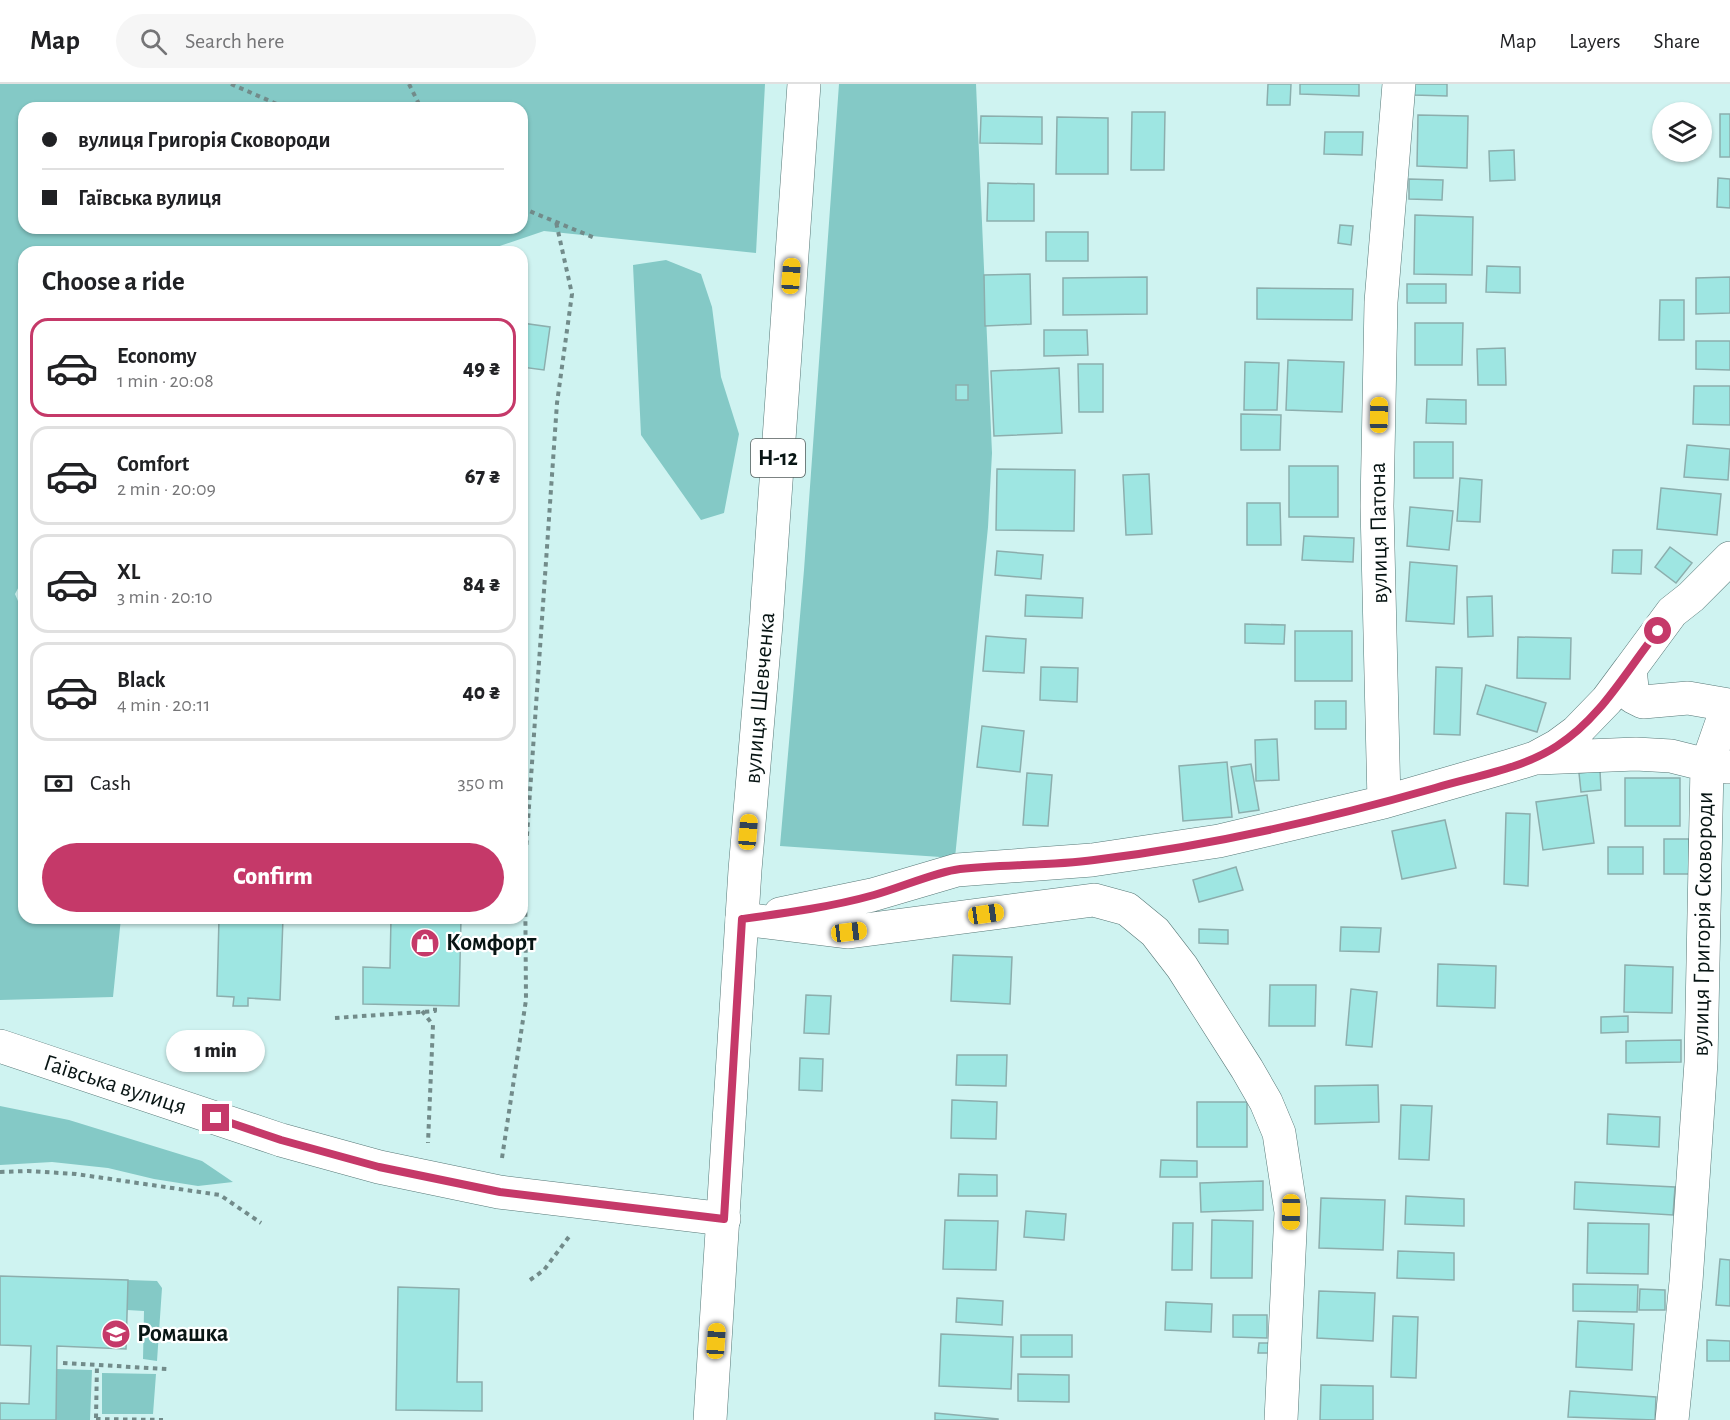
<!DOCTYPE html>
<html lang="en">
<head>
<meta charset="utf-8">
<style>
	:root { --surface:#fff; --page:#f6f6f6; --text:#202124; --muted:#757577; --line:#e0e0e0; --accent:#c53969 }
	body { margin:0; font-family:"Alegreya Sans",sans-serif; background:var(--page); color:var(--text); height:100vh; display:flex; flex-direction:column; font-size:22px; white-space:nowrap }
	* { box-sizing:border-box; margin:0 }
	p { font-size:20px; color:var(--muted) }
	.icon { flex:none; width:33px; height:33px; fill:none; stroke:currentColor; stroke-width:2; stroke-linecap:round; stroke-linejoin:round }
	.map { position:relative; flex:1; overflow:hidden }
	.side { position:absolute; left:18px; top:162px; width:510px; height:678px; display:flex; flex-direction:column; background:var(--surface); border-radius:18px; box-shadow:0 2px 4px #0004 }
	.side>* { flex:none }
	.top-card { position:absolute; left:18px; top:18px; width:510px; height:132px; border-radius:18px; box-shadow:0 2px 4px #0004; display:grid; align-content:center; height:132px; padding:0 24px; background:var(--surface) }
	.fabs { position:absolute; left:1652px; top:18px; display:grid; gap:12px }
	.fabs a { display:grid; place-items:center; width:60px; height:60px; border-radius:50%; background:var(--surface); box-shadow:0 2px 4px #0004; font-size:30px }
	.end { position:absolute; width:27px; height:27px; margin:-14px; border:8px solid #c53969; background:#fff; box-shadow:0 0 0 3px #fff }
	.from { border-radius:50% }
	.bubble { position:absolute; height:42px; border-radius:21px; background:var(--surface); box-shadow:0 2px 4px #0004; font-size:20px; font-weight:800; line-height:42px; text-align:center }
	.car { position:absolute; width:18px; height:36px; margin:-18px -9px; border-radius:8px; box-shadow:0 0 4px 2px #0007; background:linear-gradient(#f5c518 24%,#345 0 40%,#f5c518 0 76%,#345 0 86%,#f5c518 0) }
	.top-card b { display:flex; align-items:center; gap:21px; height:57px; font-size:22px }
	.top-card b+b { border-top:2px solid var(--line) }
	.top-card i { width:15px; height:15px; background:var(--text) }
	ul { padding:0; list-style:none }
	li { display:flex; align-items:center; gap:18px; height:99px; margin:0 12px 9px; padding:0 12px; border:3px solid var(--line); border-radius:18px }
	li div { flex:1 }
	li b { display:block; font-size:22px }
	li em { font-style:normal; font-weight:800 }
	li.on { border-color:var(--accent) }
	li>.icon { width:54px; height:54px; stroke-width:1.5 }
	h2 { padding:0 24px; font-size:27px; line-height:72px }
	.pay { display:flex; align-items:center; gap:15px; height:66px; padding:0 24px; font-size:22px }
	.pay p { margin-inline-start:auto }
	.primary-button { display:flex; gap:12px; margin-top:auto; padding:12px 24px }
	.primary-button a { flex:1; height:69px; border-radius:36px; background:var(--accent); color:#fff; font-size:24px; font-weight:800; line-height:69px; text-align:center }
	header { display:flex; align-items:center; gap:36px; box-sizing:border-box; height:84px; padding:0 30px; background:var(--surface); border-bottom:2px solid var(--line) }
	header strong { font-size:28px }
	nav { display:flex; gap:33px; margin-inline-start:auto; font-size:21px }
	.search { width:420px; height:54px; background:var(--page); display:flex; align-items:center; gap:15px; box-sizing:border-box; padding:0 21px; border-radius:33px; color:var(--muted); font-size:22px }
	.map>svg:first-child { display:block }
	.green { fill:#84c9c6; fill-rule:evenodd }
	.building { fill:#9ee6e2; stroke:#8caead; stroke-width:1.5 }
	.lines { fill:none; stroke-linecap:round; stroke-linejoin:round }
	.minor-casing { stroke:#577877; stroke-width:34 }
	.primary-casing { stroke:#577877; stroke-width:34 }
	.path { stroke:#728b8a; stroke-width:4; stroke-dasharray:4.5 4.5; stroke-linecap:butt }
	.minor { stroke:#fff; stroke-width:33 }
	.primary { stroke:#fff; stroke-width:33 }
	.route { stroke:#c53969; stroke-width:8 }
	.labels { text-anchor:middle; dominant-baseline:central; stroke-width:4.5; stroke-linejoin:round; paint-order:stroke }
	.shield { fill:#fff; stroke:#525b5a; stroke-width:1.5 }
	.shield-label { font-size:22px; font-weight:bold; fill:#081514 }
	.street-label { font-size:24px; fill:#081514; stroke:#fff }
	.poi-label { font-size:24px; font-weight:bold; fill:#081514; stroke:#fff; text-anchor:start }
</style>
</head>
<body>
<header>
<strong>Map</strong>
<div class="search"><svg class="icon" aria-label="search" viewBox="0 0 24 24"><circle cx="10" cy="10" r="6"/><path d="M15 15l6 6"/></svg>Search here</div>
<nav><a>Map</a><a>Layers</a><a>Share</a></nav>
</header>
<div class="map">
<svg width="1730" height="1336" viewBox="0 0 1730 1336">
	<rect width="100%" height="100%" fill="#cff3f1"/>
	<path class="green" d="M0 0H765L756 169 544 147 482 168H24V493L15 510 24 531V834H121L113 913 0 916ZM24 24H522V144H24Z
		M839 0H976L992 369 988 443 955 774 780 762 804 486Z
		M666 176 701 190 712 223 721 293 739 350 724 429 701 436 641 351 633 181Z
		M0 1022 69 1036 202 1077 233 1098 198 1102 154 1095 108 1084 52 1078 0 1081Z
		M128 1196 157 1197 162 1204 157 1277 143 1275 144 1227 127 1226Z
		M56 1285 92 1286 90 1336H56Z
		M102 1289 156 1290 153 1330H102Z"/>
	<path class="building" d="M1268 0H1291L1290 21H1267Z
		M1300 0H1359V12L1300 10Z
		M1414 0H1447V12L1414 11Z
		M1132 28H1165L1164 86H1131Z
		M1720 30H1730V73H1720Z
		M1418 31 1468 32 1467 84 1417 82Z
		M981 32 1042 33V60L980 59Z
		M1057 33 1108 34V90H1056Z
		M1325 48H1363L1362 71 1324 70Z
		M1514 66 1515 96 1490 97 1489 67Z
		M1718 94 1730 95V124L1717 123Z
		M1409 95 1443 96 1442 116 1409 115Z
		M988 99 1034 100V137H987Z
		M1415 131 1473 133 1472 191 1414 190Z
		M1340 141 1353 142 1351 161 1338 159Z
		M1046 148H1088V177H1046Z
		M1487 182 1520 183V209L1486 208Z
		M1030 190 1031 240 985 242 984 191Z
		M1147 193V230L1063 231V194Z
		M1730 193V229L1696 230V194Z
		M1407 200H1446V219H1407Z
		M1257 204 1353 205 1352 236 1257 235Z
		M1660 216H1684V256H1659Z
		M522 239 550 243 544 286 522 283V285Z
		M1415 239H1463L1462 281H1415Z
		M1044 246H1087L1088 271 1044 272Z
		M1696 257H1730V286L1696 285Z
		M1505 264 1506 301H1478L1477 265Z
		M1288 276 1344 278 1342 328 1286 326Z
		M1245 278 1279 279 1277 326H1244Z
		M1078 280H1103V328H1079Z
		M1059 284 1062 349 994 352 991 287Z
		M956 301H968V316H956Z
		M1694 302H1730V341L1693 340Z
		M1427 315 1466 316V340L1426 339Z
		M1241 330 1281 331 1280 366H1241Z
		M1414 358H1453V394H1414Z
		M1687 361 1730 365 1728 396 1684 393Z
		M1289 382H1338V433H1289Z
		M997 385 1075 386 1074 447 996 446Z
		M1149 390 1152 450 1126 451 1123 391Z
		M1460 394 1482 396 1480 438 1457 437Z
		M1661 404 1721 410 1717 451 1657 445Z
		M1247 419H1280L1281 461H1247Z
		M1410 423 1453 427 1449 466 1407 462Z
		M1304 452 1354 454 1353 478 1302 476Z
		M1670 463 1692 479 1676 499 1655 483Z
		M1613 466H1642L1641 490 1612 489Z
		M997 467 1043 471 1041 495 995 491Z
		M1410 478 1457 482 1454 540 1406 537Z
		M1026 511 1083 514 1082 534 1025 532Z
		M1492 512 1493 552 1468 553 1467 513Z
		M1245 540 1285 541 1284 560 1245 559Z
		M1295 547H1352V597H1295Z
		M986 552 1026 555 1024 589 983 587Z
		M1518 553 1571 554 1570 595 1517 594Z
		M1041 583 1078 584 1077 618 1040 616Z
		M1436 583 1462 584 1460 651 1434 650Z
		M1486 601 1546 619 1537 648 1477 630Z
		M1315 617H1346V645H1315Z
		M982 642 1024 647 1020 688 977 683Z
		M1277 655 1279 696 1256 697 1255 656Z
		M1227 678 1232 733 1183 737 1179 682Z
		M1251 680 1259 726 1239 729 1231 683Z
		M1600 687 1601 706 1581 708 1579 689Z
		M1027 689 1052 691 1048 742 1023 741Z
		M1625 694H1680V742H1625Z
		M1587 711 1594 759 1543 766 1536 718Z
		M1506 729 1530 730 1528 802 1504 800Z
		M1445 736 1456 784 1402 795 1392 747Z
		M1664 755H1689V790H1664Z
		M1608 763H1643V790H1608Z
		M1236 783 1243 806 1199 818 1193 796Z
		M219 834H283L280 916 248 914V922H233L234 913 217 912Z
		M391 834H461L459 922 363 920V883L390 884Z
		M1341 843 1381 844 1379 868 1340 867Z
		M1199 845 1228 846V860L1199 859Z
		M953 871 1012 873 1010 920 951 917Z
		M1438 880 1496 882 1495 924 1437 922Z
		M1625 881 1673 883 1672 929 1624 928Z
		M1270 901H1316L1315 942H1269Z
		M1351 905 1377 908 1372 963 1346 961Z
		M806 911 831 912 829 950 804 949Z
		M1628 932V948L1601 949V933Z
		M1681 956V978L1626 979V957Z
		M957 971H1007L1006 1002 956 1001Z
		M800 974 823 975 822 1007 799 1006Z
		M1378 1001 1379 1038 1315 1040V1002Z
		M952 1016 997 1018 996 1055 951 1054Z
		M1197 1018H1247V1063H1197Z
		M1401 1021 1432 1022 1429 1076 1399 1075Z
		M1608 1030 1660 1033 1659 1063 1607 1060Z
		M1161 1076 1197 1077V1093H1160Z
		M959 1090 997 1091V1112H958Z
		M1263 1097V1126L1201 1128 1200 1099Z
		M1575 1098 1675 1103 1673 1131 1574 1125Z
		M1406 1112 1464 1115V1142L1405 1140Z
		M1321 1114 1385 1116 1383 1166 1319 1164Z
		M1026 1127 1066 1130 1064 1156 1024 1153Z
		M945 1136 998 1137 996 1186 943 1185Z
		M1212 1136 1253 1137 1252 1194H1211Z
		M1173 1139H1193L1192 1186H1172Z
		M1588 1139 1649 1140 1648 1190 1587 1189Z
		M1398 1167 1454 1169V1196L1397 1194Z
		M1720 1175 1730 1176V1222L1716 1221Z
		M0 1192 128 1196 126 1265 57 1262 56 1336H0V1319L29 1320 31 1262 0 1261Z
		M1573 1200 1638 1201 1637 1228 1573 1227Z
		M398 1203 459 1205 457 1298H482V1327L396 1326Z
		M1640 1205 1665 1206V1226H1639Z
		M1319 1207 1375 1209 1373 1257 1317 1254Z
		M957 1214 1003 1217 1002 1241 956 1238Z
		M1166 1218 1212 1220 1211 1248 1165 1246Z
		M1233 1231H1267V1254L1233 1253Z
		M1393 1232 1418 1233 1416 1294 1391 1293Z
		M1578 1237 1634 1240 1632 1286 1576 1283Z
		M941 1250 1013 1253 1011 1305 939 1302Z
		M1021 1251H1072V1273H1021Z
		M1707 1256 1730 1257V1277H1707Z
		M1259 1259H1269V1269H1258Z
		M1018 1290 1069 1291V1318L1018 1317Z
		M1321 1301 1373 1302V1336H1320Z
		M1570 1307 1656 1313 1655 1336 1568 1333Z
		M935 1329 998 1335V1336H935Z"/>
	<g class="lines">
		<g class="minor-casing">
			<path id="minor" d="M1538 674 1636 670 1671 672 1707 681 1728 683
				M1384 718 1377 422 1381 218 1399 0
				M780 830 872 811 957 786 1092 776 1219 757 1384 718 1509 682 1535 674 1557 662 1576 648 1607 616 1630 585
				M742 835 849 848 1094 816 1127 825 1155 848 1182 883 1247 985 1266 1018 1279 1049 1291 1128 1281 1336
				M0 962 281 1056 379 1083 499 1108 724 1135
				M1672 1336 1686 1198 1701 978 1707 681 1728 621 1688 614 1643 618 1633 613 1630 585 1672 528 1691 513 1730 474"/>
		</g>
		<g class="primary-casing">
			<path id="primary" d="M710 1336 745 786 766 540 804 0"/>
		</g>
		<path class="path" d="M231 0 286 24
			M409 0 421 24
			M522 124 595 154
			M422 927 433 941 428 1059
			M335 934 435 927V921
			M502 1074 526 916 525 780 557 319 572 210 556 138
			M0 1088 28 1087 76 1090 220 1111 261 1139
			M530 1196 544 1186 571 1150
			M63 1279 167 1285
			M96 1334 97 1281
			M96 1335 163 1336"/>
		<use href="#minor" class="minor"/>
		<use href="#primary" class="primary"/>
	</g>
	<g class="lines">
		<path class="route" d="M216 1034 281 1056 379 1083 500 1108 724 1135 742 835C786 829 831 823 874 811 900 804 935 788 960 785 1005 780 1050 782 1094 776 1209 762 1323 736 1435 704 1475 692 1522 685 1557 662 1601 634 1626 587 1658 547"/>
	</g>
	<defs>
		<g id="shop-disc" transform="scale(1.5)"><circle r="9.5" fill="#c53969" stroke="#fff"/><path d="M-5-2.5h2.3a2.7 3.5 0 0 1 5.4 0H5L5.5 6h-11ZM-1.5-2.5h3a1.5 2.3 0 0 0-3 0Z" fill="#fff"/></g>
		<g id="school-disc" transform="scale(1.5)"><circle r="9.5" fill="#c53969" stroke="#fff"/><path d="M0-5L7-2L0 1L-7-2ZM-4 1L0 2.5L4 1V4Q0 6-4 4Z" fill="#fff"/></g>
	</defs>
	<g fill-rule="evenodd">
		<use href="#shop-disc" x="425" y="859"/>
		<use href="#school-disc" x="116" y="1250"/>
	</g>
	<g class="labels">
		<rect class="shield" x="751" y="355" width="54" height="38" rx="4.5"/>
		<g class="shield-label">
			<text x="778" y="374">Н-12</text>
		</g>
		<g class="street-label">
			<text transform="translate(1379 449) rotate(-91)">вулиця Патона</text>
			<text transform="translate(760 614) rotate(-85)">вулиця Шевченка</text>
			<text transform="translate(1703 840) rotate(-89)">вулиця Григорія Сковороди</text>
			<text transform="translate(115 1001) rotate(18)">Гаївська вулиця</text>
		</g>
		<g class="poi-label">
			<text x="446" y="859">Комфорт</text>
			<text x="137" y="1250">Ромашка</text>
		</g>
	</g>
</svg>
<div class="fabs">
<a><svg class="icon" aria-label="layers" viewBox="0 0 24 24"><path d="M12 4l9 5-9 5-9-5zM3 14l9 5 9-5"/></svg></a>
</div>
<i class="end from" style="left:1658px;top:547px"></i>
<i class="end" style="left:216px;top:1034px"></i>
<div class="bubble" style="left:166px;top:946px;width:99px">1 min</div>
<i class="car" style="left:791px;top:192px;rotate:4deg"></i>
<i class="car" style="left:1379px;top:331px;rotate:1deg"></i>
<i class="car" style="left:748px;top:748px;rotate:5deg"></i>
<i class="car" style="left:986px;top:830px;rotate:82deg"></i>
<i class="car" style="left:849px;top:848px;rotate:83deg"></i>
<i class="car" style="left:1291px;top:1128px;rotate:181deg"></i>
<i class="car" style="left:716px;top:1257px;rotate:4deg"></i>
<div class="top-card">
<b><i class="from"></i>вулиця Григорія Сковороди</b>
<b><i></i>Гаївська вулиця</b>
</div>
<section class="side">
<h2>Choose a ride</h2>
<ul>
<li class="on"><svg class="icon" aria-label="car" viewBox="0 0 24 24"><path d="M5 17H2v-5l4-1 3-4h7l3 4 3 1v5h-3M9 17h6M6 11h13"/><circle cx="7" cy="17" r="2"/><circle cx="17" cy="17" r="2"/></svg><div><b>Economy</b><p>1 min · 20:08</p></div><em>49 ₴</em></li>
<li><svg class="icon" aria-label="car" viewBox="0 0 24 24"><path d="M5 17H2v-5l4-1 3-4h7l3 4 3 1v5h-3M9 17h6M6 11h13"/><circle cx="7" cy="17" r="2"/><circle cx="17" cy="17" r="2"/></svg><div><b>Comfort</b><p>2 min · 20:09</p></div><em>67 ₴</em></li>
<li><svg class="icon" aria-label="car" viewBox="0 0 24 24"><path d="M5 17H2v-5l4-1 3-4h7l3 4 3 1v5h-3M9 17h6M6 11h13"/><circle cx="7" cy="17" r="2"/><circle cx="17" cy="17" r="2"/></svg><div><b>XL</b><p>3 min · 20:10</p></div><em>84 ₴</em></li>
<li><svg class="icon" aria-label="car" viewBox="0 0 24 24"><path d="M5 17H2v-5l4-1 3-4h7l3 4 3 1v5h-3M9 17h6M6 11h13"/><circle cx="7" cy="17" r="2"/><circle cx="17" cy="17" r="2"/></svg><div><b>Black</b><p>4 min · 20:11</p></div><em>40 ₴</em></li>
</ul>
<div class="pay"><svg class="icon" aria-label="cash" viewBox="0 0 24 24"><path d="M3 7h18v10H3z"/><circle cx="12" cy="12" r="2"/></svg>Cash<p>350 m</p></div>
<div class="primary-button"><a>Confirm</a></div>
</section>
</div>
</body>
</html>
